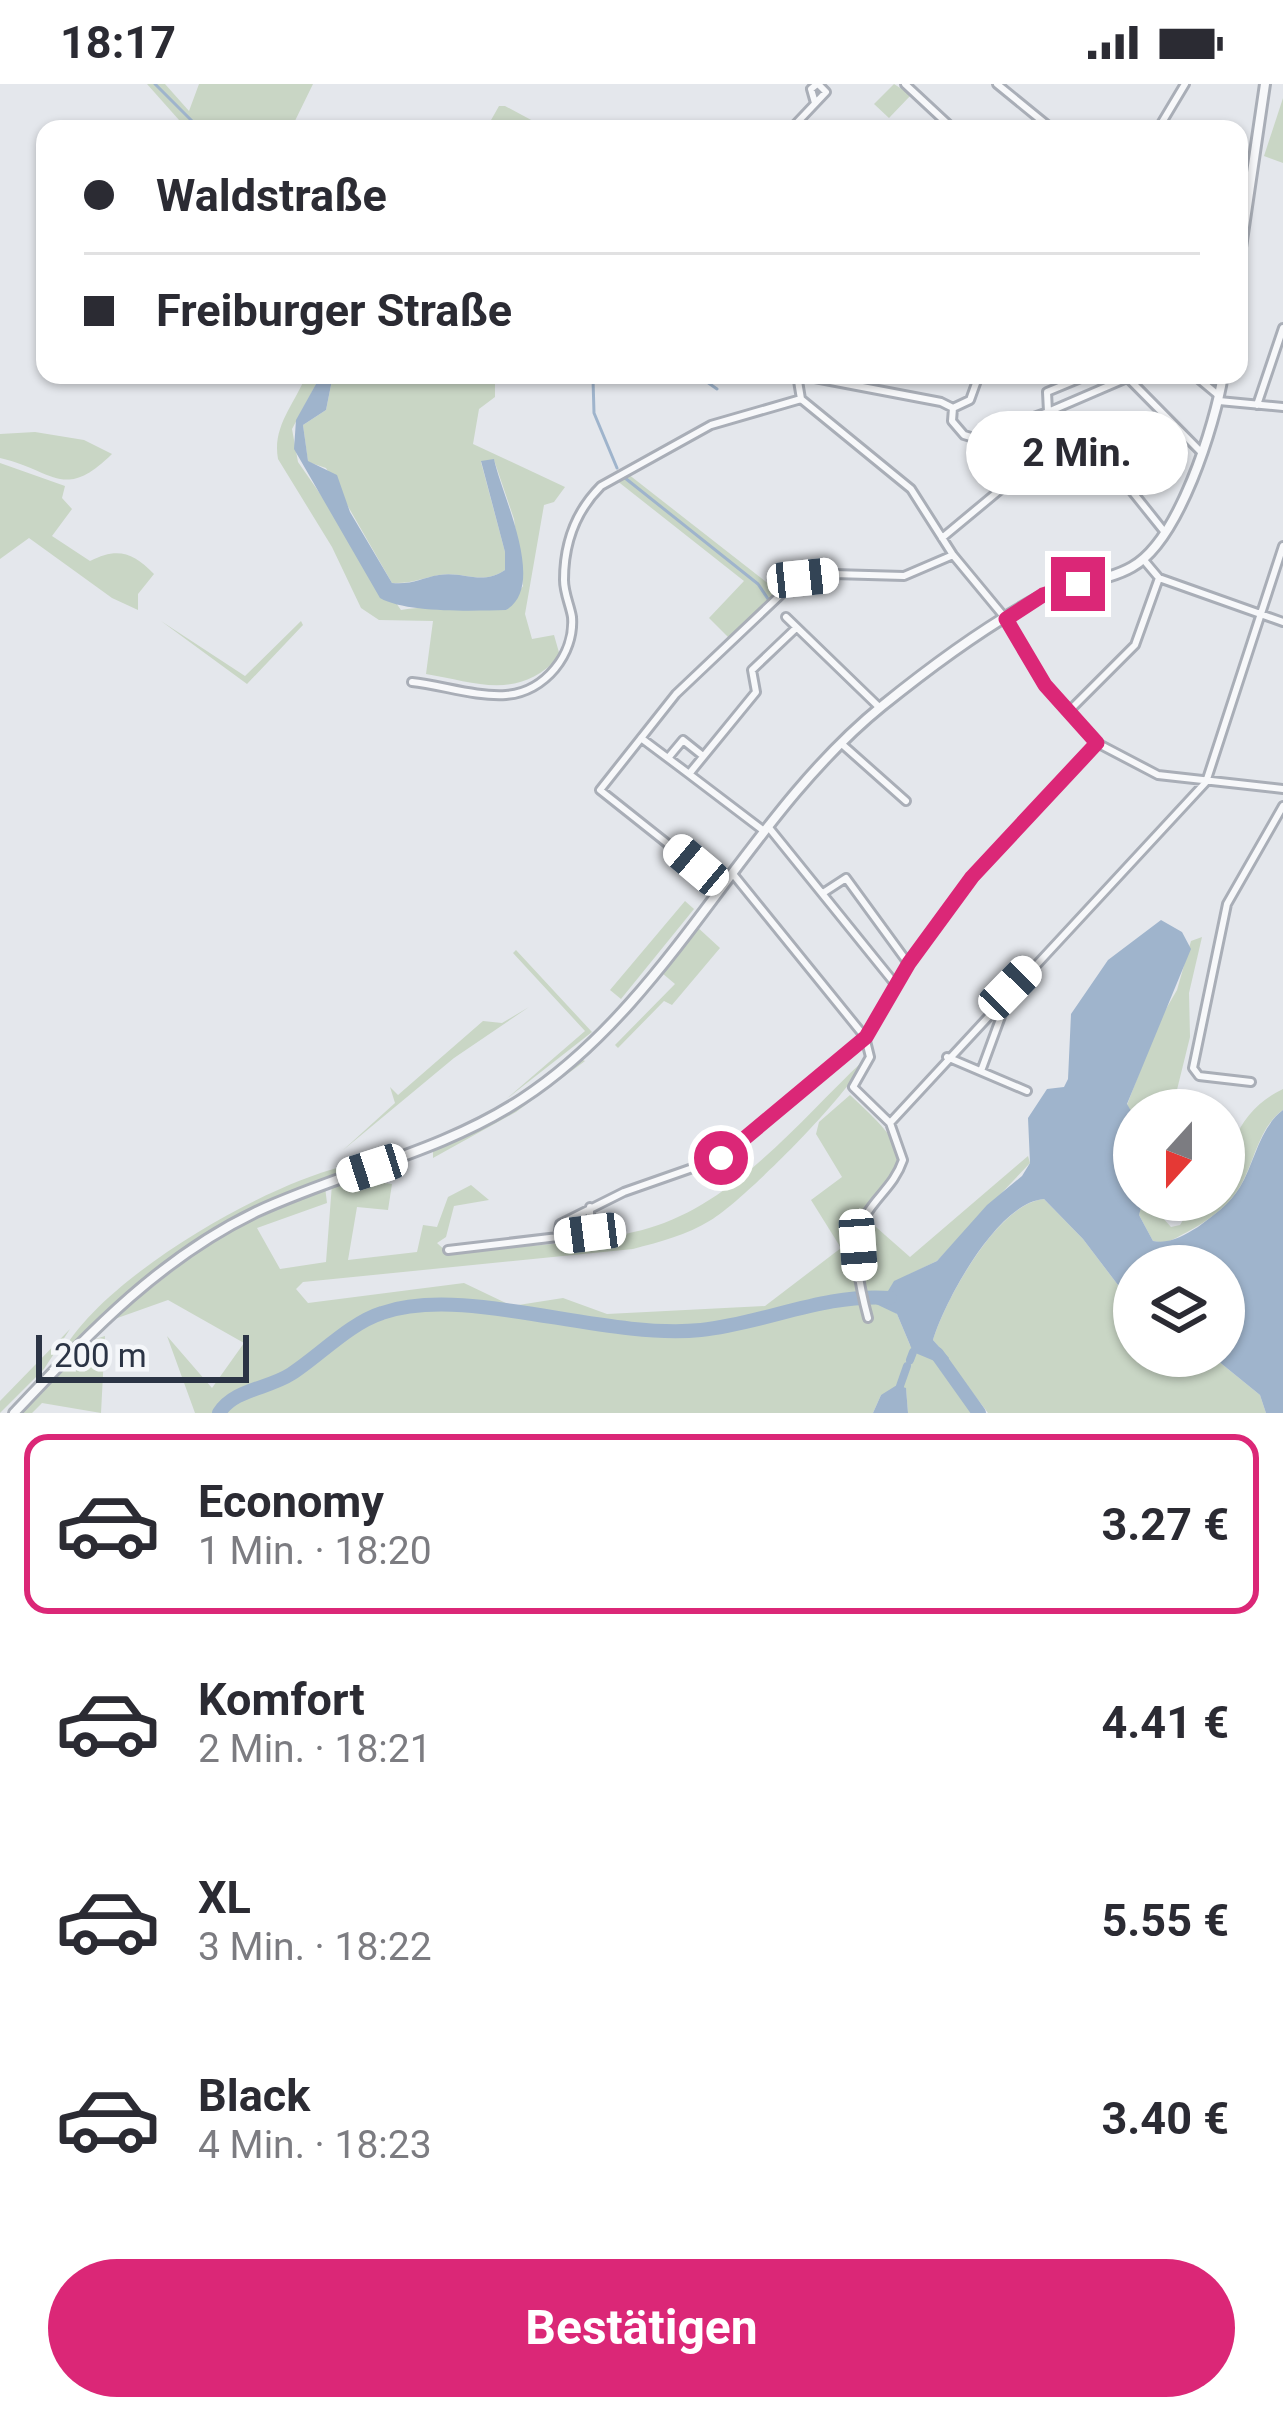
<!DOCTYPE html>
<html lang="de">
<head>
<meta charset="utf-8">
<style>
	:root { --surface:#fff; --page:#f7f7f7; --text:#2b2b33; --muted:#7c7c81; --line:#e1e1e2; --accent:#db2777 }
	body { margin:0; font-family:Roboto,sans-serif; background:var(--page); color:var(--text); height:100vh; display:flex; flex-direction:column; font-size:45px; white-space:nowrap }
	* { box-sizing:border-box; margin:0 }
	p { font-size:39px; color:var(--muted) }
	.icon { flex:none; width:66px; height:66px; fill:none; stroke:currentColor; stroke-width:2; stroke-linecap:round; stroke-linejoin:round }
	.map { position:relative; height:1329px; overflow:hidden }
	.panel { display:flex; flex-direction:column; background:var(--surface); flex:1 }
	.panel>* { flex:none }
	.hud { position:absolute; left:36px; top:36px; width:1212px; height:264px; border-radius:24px; box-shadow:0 3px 9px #0004; display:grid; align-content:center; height:264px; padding:0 48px; background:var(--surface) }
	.needle { width:78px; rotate:201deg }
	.fabs { position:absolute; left:1113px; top:1005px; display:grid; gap:24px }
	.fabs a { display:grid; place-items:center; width:132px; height:132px; border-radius:50%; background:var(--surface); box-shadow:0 3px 9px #0004; font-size:60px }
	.scale { position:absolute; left:36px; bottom:30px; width:213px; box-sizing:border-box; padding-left:12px; border:6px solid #2b3445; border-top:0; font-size:33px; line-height:42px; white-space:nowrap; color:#2b3445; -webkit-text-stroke:9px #f4f6f9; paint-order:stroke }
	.end { position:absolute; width:54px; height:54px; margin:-27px; border:15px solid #db2777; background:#fff; box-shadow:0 0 0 6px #fff }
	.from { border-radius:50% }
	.bubble { position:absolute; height:84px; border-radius:42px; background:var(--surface); box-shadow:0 3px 9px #0004; font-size:39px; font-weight:700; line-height:84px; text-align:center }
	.car { position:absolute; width:36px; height:72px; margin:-36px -18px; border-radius:15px; box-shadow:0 0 9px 3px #0007; background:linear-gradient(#fff 24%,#345 0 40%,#fff 0 76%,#345 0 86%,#fff 0) }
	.hud b { display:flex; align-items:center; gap:42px; height:114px; font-size:45px }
	.hud b+b { border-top:3px solid var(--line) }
	.hud i { width:30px; height:30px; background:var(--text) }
	ul { padding:21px 0 0; list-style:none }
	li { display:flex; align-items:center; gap:36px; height:180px; margin:0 24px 18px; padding:0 24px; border:6px solid transparent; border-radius:24px }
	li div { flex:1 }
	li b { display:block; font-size:45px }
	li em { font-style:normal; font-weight:700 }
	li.current { border-color:var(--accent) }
	li>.icon { width:108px; height:108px; stroke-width:1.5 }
	.cta { display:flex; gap:24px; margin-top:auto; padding:24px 48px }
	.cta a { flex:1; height:138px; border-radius:72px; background:var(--accent); color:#fff; font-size:48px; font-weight:700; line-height:138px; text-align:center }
	.status { display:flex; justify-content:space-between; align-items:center; height:84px; padding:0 60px; background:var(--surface); direction:ltr }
	.status svg { height:33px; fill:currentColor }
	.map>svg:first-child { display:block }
	.green { fill:#c9d6c5 }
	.water { fill:#9fb4cc }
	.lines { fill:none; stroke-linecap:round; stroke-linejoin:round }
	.stream { stroke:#9fb4cc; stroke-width:3 }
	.canal { stroke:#9fb4cc; stroke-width:8 }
	.river { stroke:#9fb4cc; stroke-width:14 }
	.minor-casing { stroke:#a9aeb7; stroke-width:12 }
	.tertiary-casing { stroke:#a9aeb7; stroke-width:14 }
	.minor { stroke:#f7f8fa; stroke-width:6 }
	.tertiary { stroke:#f7f8fa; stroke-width:8 }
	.route { stroke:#db2777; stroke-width:15 }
</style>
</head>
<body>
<div class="status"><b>18:17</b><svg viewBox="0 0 49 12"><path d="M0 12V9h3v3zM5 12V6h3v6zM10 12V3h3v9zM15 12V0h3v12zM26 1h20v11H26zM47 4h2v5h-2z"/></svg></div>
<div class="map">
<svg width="1283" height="1329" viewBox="0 0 1283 1329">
	<rect width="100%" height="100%" fill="#e4e7ec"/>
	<path class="green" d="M147 0H165L189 27 199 0H313L291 45H187Z
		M894 0 911 11 889 34 874 20Z
		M1283 14V79L1264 72Z
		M499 22H505L548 45H486Z
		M306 291H321L292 345 298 378 401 526C437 520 470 527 506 526L523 502 514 435 494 376 481 378 505 468V486C481 502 465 487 439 491 422 494 412 500 392 499L326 384 308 378 303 341 326 326 333 291H495V313L479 325 473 360 565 403 554 418 544 421 525 530 532 555 554 551 560 572C517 618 476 598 426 590L433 537 379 536 361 524 332 463 278 375C272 342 295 320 306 291Z
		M35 348 84 356 112 370C63 418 54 386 0 374V350Z
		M0 379 65 402 62 414 72 425 52 452 90 477C117 463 133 468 154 490L138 510V526L112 514 29 454 0 475Z
		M628 390 779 508 729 554 709 534 744 497 616 396Z
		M161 537 245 592 301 537 303 541 247 600Z
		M685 817 694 825 621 915 610 906Z
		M695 841 720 864 672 921 664 917 618 964 615 961 675 900 662 889 588 972Z
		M1202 853 1189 909 1190 953 1172 1026H1134V1032L1127 1021 1159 937 1177 906 1191 857Z
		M516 866 592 948 505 1016 585 947 513 869Z
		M529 923 454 974 342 1067 395 1019 390 1003 398 1011 483 937 502 939Z
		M580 975 585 977 516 1028 433 1074V1066L516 1023Z
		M863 977C853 1007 743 1117 711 1136 687 1151 659 1158 633 1165L303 1198 296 1205 308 1219 464 1199 512 1222 563 1214 607 1230 765 1222 841 1164 811 1116 842 1093 816 1050 819 1038 850 1011C897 1055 925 1078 860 1129L910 1173 1028 1072 1030 1079 937 1177 908 1191 886 1222 897 1230 910 1261 943 1268 933 1256C945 1216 998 1119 1044 1115L1083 1155 1134 1222V1272H1212L1260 1311 1266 1329H988L963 1296 958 1301 974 1329H908L906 1305 881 1311 873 1329H195L167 1252 212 1304 244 1259 168 1216 109 1237 214 1155 325 1103 327 1119 257 1144 280 1185 326 1178 332 1100 372 1087 376 1098 392 1100 388 1126 357 1123 348 1176 417 1168 423 1141 437 1143 448 1113 471 1101 489 1116 454 1122 446 1153 437 1159 448 1169C509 1162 592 1161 649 1144 735 1119 800 1036 863 977Z
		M1283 1005V1026C1259 1043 1255 1076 1241 1101 1225 1129 1194 1145 1166 1159L1153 1157 1139 1131 1143 1116H1154V1124L1171 1143 1180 1141 1195 1116H1224C1224 1069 1238 1026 1283 1005Z
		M341 1083V1089C273 1116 209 1145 151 1190 119 1214 92 1250 61 1271 99 1196 260 1103 341 1083Z
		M70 1245 44 1285 0 1329V1317Z
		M105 1252 101 1329 42 1319 32 1329H20L86 1258Z"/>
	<path class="water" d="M321 291H333L326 326 303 341 308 377 337 391 350 428 392 499C412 501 421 494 439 491 465 487 481 502 505 486V468L481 377 494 375C501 410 548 502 506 526 472 527 406 529 380 514L294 365 296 336Z
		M1161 836 1182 848 1191 865 1127 1020 1134 1032V1116H1143L1139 1131 1153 1157C1170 1160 1183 1152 1198 1143 1214 1131 1230 1120 1240 1103 1255 1078 1259 1044 1283 1026V1329H1266L1260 1311 1212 1272H1224V1182H1134V1222L1083 1155 1044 1115C998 1118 945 1216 933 1256L949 1274 944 1281 913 1268 897 1230 876 1220V1208L888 1207 894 1197 937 1177 987 1121 1022 1092 1030 1079 1028 1034 1047 1005 1064 1003 1068 995 1071 930 1108 876Z
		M897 1301 906 1304 908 1329H873L881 1311Z"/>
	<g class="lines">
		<path class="stream" d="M155 0 200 45
			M697 291 717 305
			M593 295 594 329 617 384
			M625 394 758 500 768 515"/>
		<path class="canal" d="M910 1276 913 1268
			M900 1302 907 1282"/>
		<path class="river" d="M937 1270 979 1329
			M219 1329C234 1305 268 1305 291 1290 319 1272 350 1239 382 1229 466 1200 601 1256 701 1246 766 1239 824 1209 890 1214"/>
		<g class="minor-casing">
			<path id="minor" d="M905 0 950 42
				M997 0 1052 45
				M815 19 811 5 817 0
				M791 45 826 8 818 0
				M1158 45 1185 0
				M797 291 801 315
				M799 291 941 318 953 324 952 337 964 351 981 356
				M1125 291 1202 369
				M1194 291 1218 311
				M801 315 911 405 953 471 1006 535 1044 601 1097 659 1158 691 1283 705
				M1219 317 1283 323
				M1257 321 1283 244
				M953 324 970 316 979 291
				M1048 328 1127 294
				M1051 329 1078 349
				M1111 381 1163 446
				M942 454 1007 400 981 356 986 350 1048 328 1047 308 1088 291
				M1143 475 1159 494
				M1159 494 1283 538
				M786 533 880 624
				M412 598C441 601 476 613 506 611 545 608 575 570 572 533 570 521 564 509 564 496 564 460 576 427 601 402L711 341 801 315
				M1069 627 1135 561 1159 494
				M641 654 689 690
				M843 661 906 717
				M668 674 683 656 703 672
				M770 745 896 901
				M764 747 689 690 756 608 752 586 795 545
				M722 803 600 706 676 610 793 499 833 490 904 492 953 471
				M823 809 846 794 908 879
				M947 973 1027 1007
				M981 987 1010 908
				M1251 998 1199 992 1193 984 1227 820 1283 722
				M890 1039 853 1003 870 973 865 953 909 879 966 801 1097 659
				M558 1153 590 1149V1123
				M448 1166 558 1153 560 1140 624 1108 721 1074 865 953 733 790
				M868 1234C860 1204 849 1159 866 1131 878 1111 895 1100 903 1076L890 1039 1206 698 1283 462"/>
		</g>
		<g class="tertiary-casing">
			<path id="tertiary" d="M1239 177 1265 0
				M14 1329C88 1251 158 1175 256 1128 344 1087 440 1069 522 1015 672 917 744 734 882 622 929 584 984 543 1038 514 1067 498 1104 499 1132 483 1179 457 1215 341 1223 291"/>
		</g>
		<use href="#minor" class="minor"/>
		<use href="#tertiary" class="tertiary"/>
	</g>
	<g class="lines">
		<path class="route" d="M721 1074 866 953 909 879 972 793 1097 659 1045 601 1006 535 1043 511 1078 500"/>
	</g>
</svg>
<div class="fabs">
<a><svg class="needle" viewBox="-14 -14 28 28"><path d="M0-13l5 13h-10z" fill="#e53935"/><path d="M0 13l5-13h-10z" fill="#7c7c81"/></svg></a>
<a><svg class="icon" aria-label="layers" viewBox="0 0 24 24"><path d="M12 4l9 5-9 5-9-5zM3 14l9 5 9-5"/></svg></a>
</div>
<div class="scale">200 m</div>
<i class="end from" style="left:721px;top:1074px"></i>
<i class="end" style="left:1078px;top:500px"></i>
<div class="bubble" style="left:966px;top:327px;width:222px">2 Min.</div>
<i class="car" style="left:803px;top:494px;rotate:84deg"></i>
<i class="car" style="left:696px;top:781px;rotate:310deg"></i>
<i class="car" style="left:1010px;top:904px;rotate:44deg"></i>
<i class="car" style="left:372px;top:1084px;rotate:252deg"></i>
<i class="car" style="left:590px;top:1149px;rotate:263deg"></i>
<i class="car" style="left:858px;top:1161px;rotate:176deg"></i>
<div class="hud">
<b><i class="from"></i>Waldstraße</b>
<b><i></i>Freiburger Straße</b>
</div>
</div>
<section class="panel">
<ul>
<li class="current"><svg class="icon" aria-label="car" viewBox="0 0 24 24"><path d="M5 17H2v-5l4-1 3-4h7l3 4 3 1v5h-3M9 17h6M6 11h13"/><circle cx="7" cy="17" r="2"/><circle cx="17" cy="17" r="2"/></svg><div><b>Economy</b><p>1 Min. · 18:20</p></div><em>3.27 €</em></li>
<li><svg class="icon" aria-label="car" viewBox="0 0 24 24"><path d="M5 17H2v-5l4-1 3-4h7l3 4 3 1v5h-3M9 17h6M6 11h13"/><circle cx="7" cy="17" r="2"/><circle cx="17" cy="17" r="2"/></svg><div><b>Komfort</b><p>2 Min. · 18:21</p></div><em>4.41 €</em></li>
<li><svg class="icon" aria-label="car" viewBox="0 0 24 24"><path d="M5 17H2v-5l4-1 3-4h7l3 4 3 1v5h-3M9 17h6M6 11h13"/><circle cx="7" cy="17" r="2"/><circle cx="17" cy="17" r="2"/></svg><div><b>XL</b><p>3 Min. · 18:22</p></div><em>5.55 €</em></li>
<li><svg class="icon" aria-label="car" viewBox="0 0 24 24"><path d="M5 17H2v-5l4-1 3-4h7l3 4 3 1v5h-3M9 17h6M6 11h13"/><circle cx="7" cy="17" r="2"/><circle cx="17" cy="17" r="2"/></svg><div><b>Black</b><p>4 Min. · 18:23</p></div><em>3.40 €</em></li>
</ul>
<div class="cta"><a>Bestätigen</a></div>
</section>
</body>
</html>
